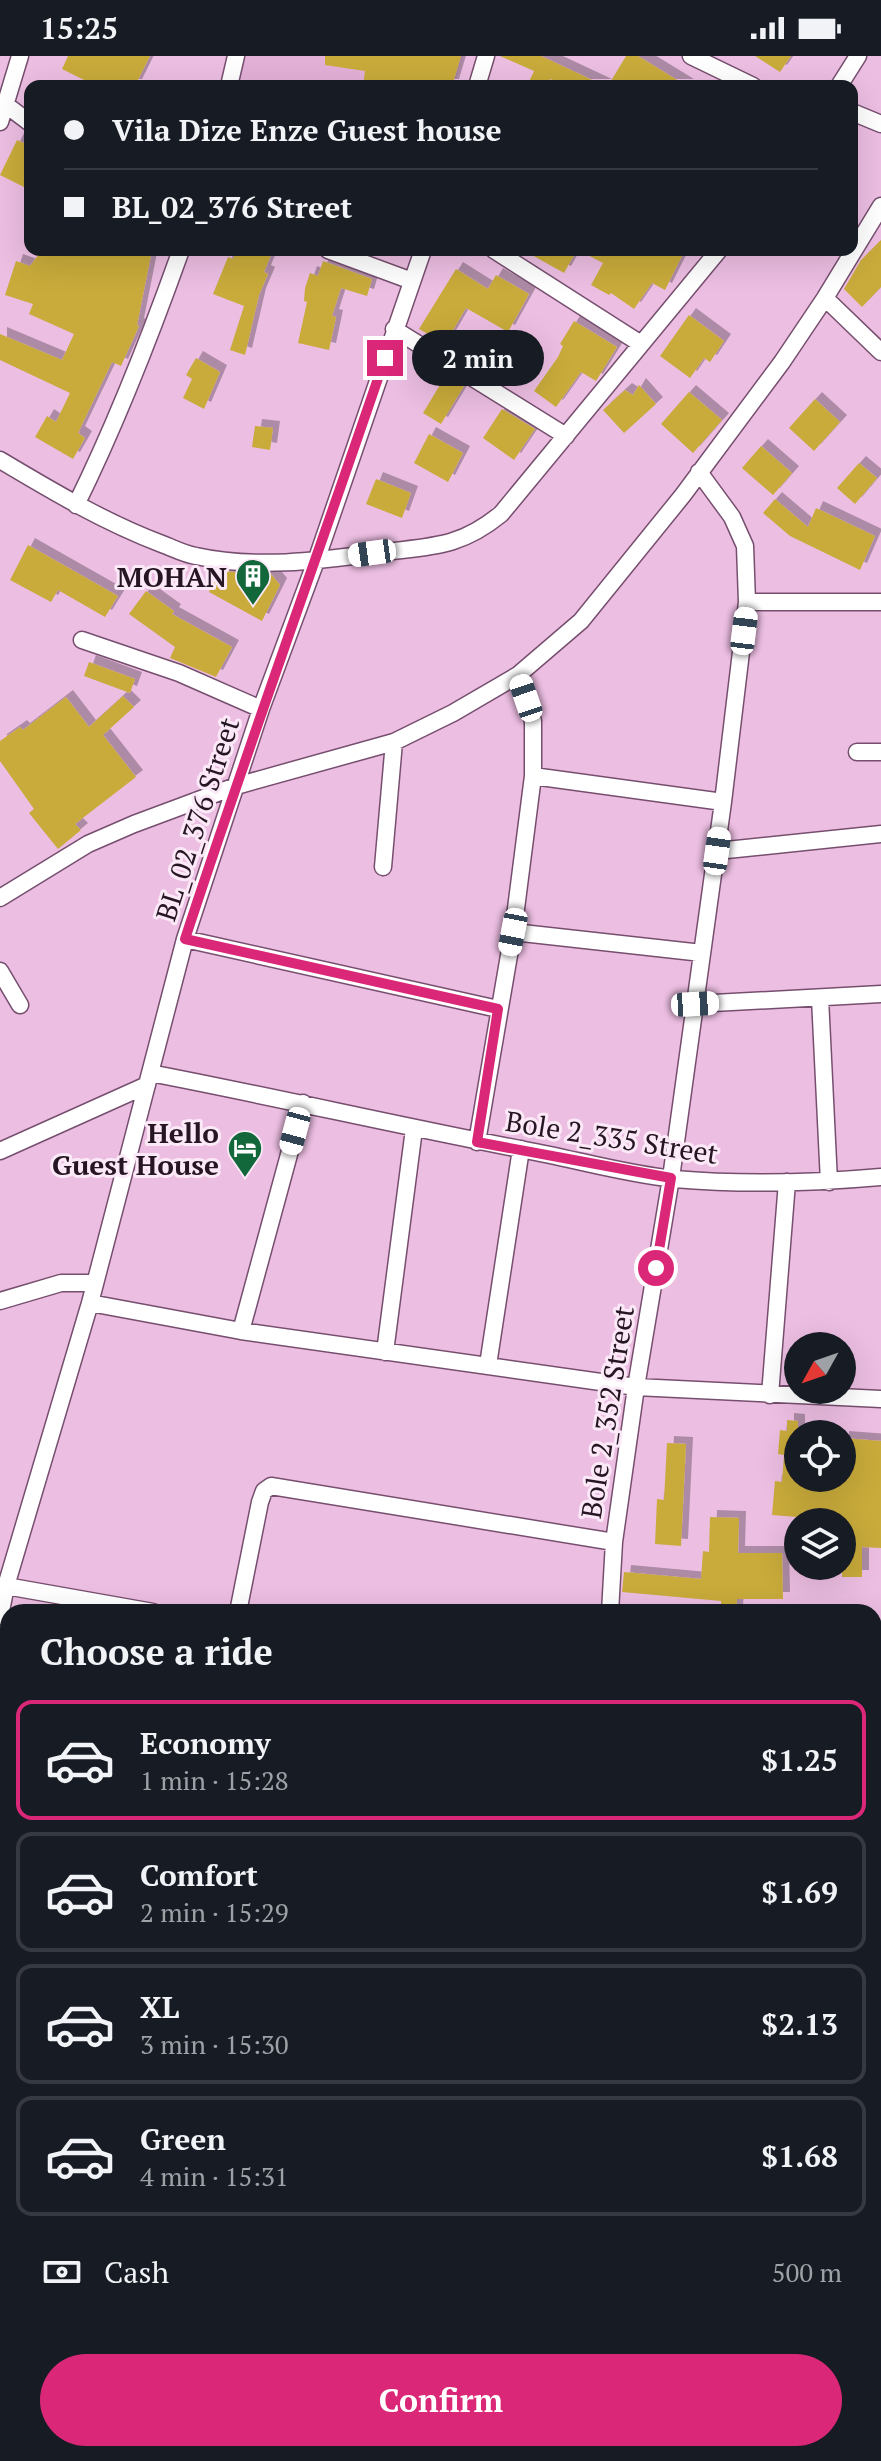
<!DOCTYPE html>
<html lang="en">
<head>
<meta charset="utf-8">
<style>
	:root { --surface:#171b24; --page:#20242c; --text:#f1f3f6; --muted:#9ea1a6; --line:#363941; --accent:#db2777 }
	body { margin:0; font-family:"PT Serif",serif; background:var(--page); color:var(--text); height:100vh; display:flex; flex-direction:column; font-size:30px; white-space:nowrap }
	* { box-sizing:border-box; margin:0 }
	p { font-size:26px; color:var(--muted) }
	.icon { flex:none; width:44px; height:44px; fill:none; stroke:currentColor; stroke-width:2; stroke-linecap:round; stroke-linejoin:round }
	.map { position:relative; flex:1; overflow:hidden }
	.side { position:absolute; left:0px; top:1548px; width:882px; height:858px; display:flex; flex-direction:column; background:var(--surface); border-radius:24px 24px 0 0; box-shadow:0 8px 32px #0002 }
	.side>* { flex:none }
	.top-card { position:absolute; left:24px; top:24px; width:834px; height:176px; border-radius:16px; box-shadow:0 8px 32px #0002; display:grid; align-content:center; height:176px; padding:0 40px; background:var(--surface) }
	.needle { width:52px; rotate:230deg }
	.fabs { position:absolute; left:784px; top:1276px; display:grid; gap:16px }
	.fabs a { display:grid; place-items:center; width:72px; height:72px; border-radius:50%; background:var(--surface); box-shadow:0 8px 32px #0002; font-size:40px }
	.end { position:absolute; width:36px; height:36px; margin:-18px; border:10px solid #db2777; background:#fff; box-shadow:0 0 0 4px #fff }
	.from { border-radius:50% }
	.bubble { position:absolute; height:56px; border-radius:28px; background:var(--surface); box-shadow:0 8px 32px #0002; font-size:26px; font-weight:700; line-height:56px; text-align:center }
	.car { position:absolute; width:24px; height:48px; margin:-24px -12px; border-radius:10px; box-shadow:0 0 6px 2px #0007; background:linear-gradient(#fff 24%,#345 0 40%,#fff 0 76%,#345 0 86%,#fff 0) }
	.top-card b { display:flex; align-items:center; gap:28px; height:76px; font-size:30px }
	.top-card b+b { border-top:2px solid var(--line) }
	.top-card i { width:20px; height:20px; background:var(--text) }
	ul { padding:0; list-style:none }
	li { display:flex; align-items:center; gap:24px; height:120px; margin:0 16px 12px; padding:0 24px; border:4px solid var(--line); border-radius:16px }
	li div { flex:1 }
	li b { display:block; font-size:30px }
	li em { font-style:normal; font-weight:700 }
	li.on { border-color:var(--accent) }
	li>.icon { width:72px; height:72px; stroke-width:1.5 }
	h2 { padding:0 40px; font-size:36px; line-height:96px }
	.pay { display:flex; align-items:center; gap:20px; height:88px; padding:0 40px; font-size:30px }
	.pay p { margin-inline-start:auto }
	.button { display:flex; gap:16px; margin-top:auto; padding:16px 40px }
	.button a { flex:1; height:92px; border-radius:48px; background:var(--accent); color:#fff; font-size:32px; font-weight:700; line-height:92px; text-align:center }
	.status { display:flex; justify-content:space-between; align-items:center; height:56px; padding:0 40px; background:var(--surface); direction:ltr }
	.status svg { height:22px; fill:currentColor }
	.map>svg:first-child { display:block }
	.built { fill:#e3b0d8 }
	.lines { fill:none; stroke-linecap:round; stroke-linejoin:round }
	.river { stroke:#6070c5; stroke-width:32 }
	.building { fill:#c9ab3b; filter:url(#shadow) }
	.street-casing { stroke:#764f6f; stroke-width:19 }
	.primary-casing { stroke:#b27c76; stroke-width:27 }
	.street { stroke:#fff; stroke-width:16 }
	.primary { stroke:#fed2c8; stroke-width:24 }
	.route { stroke:#db2777; stroke-width:10 }
	.labels { text-anchor:middle; dominant-baseline:central; stroke-width:6; stroke-linejoin:round; paint-order:stroke }
	.poi-label { font-size:28px; font-weight:bold; fill:#261523; stroke:#fce9f8; text-anchor:end }
	.street-label { font-size:28px; fill:#261523; stroke:#fce9f8 }
</style>
</head>
<body>
<div class="status"><b>15:25</b><svg viewBox="0 0 49 12"><path d="M0 12V9h3v3zM5 12V6h3v6zM10 12V3h3v9zM15 12V0h3v12zM26 1h20v11H26zM47 4h2v5h-2z"/></svg></div>
<div class="map">
<svg width="881" height="2405" viewBox="0 0 881 2405">
	<defs>
		<filter id="shadow"><feDropShadow dx="7" dy="-7" stdDeviation="0" flood-color="#0004"/></filter>
	</defs>
	<rect width="100%" height="100%" fill="#ecbee2"/>
	<path class="built" d="M243 0H463L454 30H236Z"/>
	<g class="lines">
		<path class="river" d="M0 2299 8 2300
			M204 2398 207 2405
			M731 2398 732 2405
			M481 2405 488 2398"/>
	</g>
	<path class="building" d="M68 0H150L135 30H96L62 13Z
		M325 0H461L452 30H363L365 15 325 9Z
		M500 0H541L605 30H564L550 23 547 30H527L534 15Z
		M626 0H638L687 30H608Z
		M755 0H791L780 16Z
		M17 84 30 90V134L0 119Z
		M881 184V231L862 251 844 233 861 204Z
		M42 194H152L137 269 139 270 121 310 112 306 78 377 85 382 73 403 35 381 47 360 56 366 70 337 0 304V278L62 304 74 278 29 258 33 248 5 239 16 205 30 210Z
		M237 194H273L264 216 268 218 259 239 245 299 230 294 244 250 213 238 228 201 233 203Z
		M523 194H577L564 217Z
		M578 194H685L665 234 652 227 634 253 611 237 609 239 591 229 603 207Z
		M323 205 372 223 367 240 341 232 332 260 336 261 329 294 298 287 307 246 304 245 305 232 310 217 318 220Z
		M456 213 488 233 496 219 529 238 508 276 466 252 445 288 419 273Z
		M689 259 724 285 710 306 704 302 690 322 660 300Z
		M574 265 617 291 596 325 581 316 556 351 534 335 558 301 563 290 560 288Z
		M196 302 220 316 204 353 183 342 192 323 186 319Z
		M446 319 464 330 441 368 423 357Z
		M639 329 656 348 624 377 603 354 625 334 633 339Z
		M689 336 722 364 693 397 661 368Z
		M815 343 840 366 814 395 789 372Z
		M502 353 535 373 514 404 483 382Z
		M255 370 273 372 270 394 252 391Z
		M429 378 463 397 448 426 414 407Z
		M761 390 792 417 773 439 742 412Z
		M859 407 877 422 855 448 837 432Z
		M376 423 411 437 402 462 366 448Z
		M775 443 808 471 816 452 875 480 860 514 790 480 763 457Z
		M28 489 118 540 105 561 58 534 51 546 10 524Z
		M217 515 271 518 280 529 262 565 209 536Z
		M146 535 174 555 172 558 232 591 216 621 170 602 175 591 129 558Z
		M89 606 135 623 130 637 84 620Z
		M123 640 134 651 103 679 136 721 75 768 81 774 58 793 29 757 34 753 0 705V685L20 671 23 674 66 641 89 671Z
		M787 1364 798 1365V1422H842V1382L881 1385V1492L862 1491V1521H842V1464L815 1462V1466H797V1461L772 1459 775 1425 782 1426 784 1399 778 1398 780 1374 787 1375Z
		M667 1387 686 1388 681 1490 655 1488 657 1443 664 1444Z
		M710 1461 739 1462 738 1497H782L783 1543H737L736 1556H721V1545L622 1536 624 1516 701 1523 703 1495 709 1496Z"/>
	<g class="lines">
		<g class="street-casing">
			<path id="street" d="M691 0 753 30
				M229 30 236 0
				M477 30 486 0
				M839 30 858 0
				M5 48 30 67
				M852 56 881 68
				M0 66 20 0
				M328 194 412 225
				M494 194 641 288
				M825 242 881 296
				M394 273 566 380
				M0 404C52 435 104 466 162 488 173 492 184 498 196 500 255 513 317 505 377 497 430 490 458 493 501 458L719 194
				M76 449C117 366 150 281 181 194
				M747 546H881
				M82 584 179 617 261 653
				M857 696H881
				M533 720 723 746
				M717 795 881 778
				M383 811 394 686
				M0 842 88 788 134 768 236 730 394 686 453 657 518 619 581 565 683 439 782 306 825 242 881 150
				M513 876 702 897
				M185 883 498 953
				M0 915 20 949
				M820 942 829 1126
				M695 948 881 938
				M150 1017C275 1041 400 1070 525 1094 574 1103 625 1118 674 1123 743 1129 813 1127 881 1121
				M477 1086 513 876 533 720V665L518 619
				M0 1095 147 1029
				M0 1245 61 1227H95
				M90 1247 241 1275 636 1331 881 1343
				M241 1275 303 1047
				M385 1296 414 1073
				M488 1309 521 1093
				M770 1339 787 1126
				M6 1530 153 1556
				M238 1556 260 1446 264 1435 271 1430 614 1486
				M610 1556 614 1486 636 1331 671 1122 723 746 747 546 745 490 732 461 699 416
				M0 1560 6 1530 90 1247 185 883 261 653 316 505 423 194
				M874 1630H881
				M881 2038H877C875 2111 874 2182 881 2255
				M0 2135 8 2119
				M0 2145 8 2152
				M282 2398 291 2405
				M679 2398 684 2405
				M527 2405 535 2398"/>
		</g>
		<g class="primary-casing">
			<path id="primary" d="M0 1821 8 1823
				M874 1874H881
				M874 1896H881"/>
		</g>
		<use href="#street" class="street"/>
		<use href="#primary" class="primary"/>
	</g>
	<g class="lines">
		<path class="route" d="M385 302C319 496 249 688 185 883L498 953 477 1086 671 1122 656 1212"/>
	</g>
	<defs>
		<g id="building-pin" transform="scale(1.8)"><path d="M0 17L-7.5 6A9.5 9.5 0 1 1 7.5 6Z" fill="#12683a" stroke="#fce9f8"/><path d="M-4-6H4V6H1V3H-1V6H-4ZM-2.5-4.3h1.7v1.8h-1.7ZM.8-4.3h1.7v1.8H.8ZM-2.5-1h1.7V.8h-1.7ZM.8-1h1.7V.8H.8Z" fill="#fff"/></g>
		<g id="hotel-pin" transform="scale(1.8)"><path d="M0 17L-7.5 6A9.5 9.5 0 1 1 7.5 6Z" fill="#12683a" stroke="#fce9f8"/><path d="M-6-4.5h1.5V1H6V5H4.5V3h-9V5H-6ZM-4 0a1.8 1.8 0 1 1 3.6 0ZM.5 0V-2.5h3Q6-2.5 6 0Z" fill="#fff"/></g>
	</defs>
	<g fill-rule="evenodd">
		<use href="#building-pin" x="253" y="520"/>
		<use href="#hotel-pin" x="245" y="1092"/>
	</g>
	<g class="labels">
		<g class="poi-label">
			<text x="227" y="520">MOHAN</text>
			<text x="219" y="1076">Hello<tspan x="219" dy="32">Guest House</tspan></text>
		</g>
		<g class="street-label">
			<text transform="translate(197 763) rotate(-72)">BL_02_376 Street</text>
			<text transform="translate(612 1081) rotate(9)">Bole 2_335 Street</text>
			<text transform="translate(607 1356) rotate(-81)">Bole 2_352 Street</text>
		</g>
	</g>
</svg>
<div class="fabs">
<a><svg class="needle" viewBox="-14 -14 28 28"><path d="M0-13l5 13h-10z" fill="#e53935"/><path d="M0 13l5-13h-10z" fill="#9ea1a6"/></svg></a>
<a><svg class="icon" aria-label="locate" viewBox="0 0 24 24"><circle cx="12" cy="12" r="6"/><path d="M12 2v4M12 18v4M2 12h4M18 12h4"/></svg></a>
<a><svg class="icon" aria-label="layers" viewBox="0 0 24 24"><path d="M12 4l9 5-9 5-9-5zM3 14l9 5 9-5"/></svg></a>
</div>
<i class="end from" style="left:656px;top:1212px"></i>
<i class="end" style="left:385px;top:302px"></i>
<div class="bubble" style="left:412px;top:274px;width:132px">2 min</div>
<i class="car" style="left:372px;top:497px;rotate:262deg"></i>
<i class="car" style="left:744px;top:575px;rotate:7deg"></i>
<i class="car" style="left:526px;top:642px;rotate:341deg"></i>
<i class="car" style="left:717px;top:795px;rotate:8deg"></i>
<i class="car" style="left:513px;top:876px;rotate:191deg"></i>
<i class="car" style="left:695px;top:948px;rotate:87deg"></i>
<i class="car" style="left:295px;top:1075px;rotate:195deg"></i>
<div class="top-card">
<b><i class="from"></i>Vila Dize Enze Guest house</b>
<b><i></i>BL_02_376 Street</b>
</div>
<section class="side">
<h2>Choose a ride</h2>
<ul>
<li class="on"><svg class="icon" aria-label="car" viewBox="0 0 24 24"><path d="M5 17H2v-5l4-1 3-4h7l3 4 3 1v5h-3M9 17h6M6 11h13"/><circle cx="7" cy="17" r="2"/><circle cx="17" cy="17" r="2"/></svg><div><b>Economy</b><p>1 min · 15:28</p></div><em>$1.25</em></li>
<li><svg class="icon" aria-label="car" viewBox="0 0 24 24"><path d="M5 17H2v-5l4-1 3-4h7l3 4 3 1v5h-3M9 17h6M6 11h13"/><circle cx="7" cy="17" r="2"/><circle cx="17" cy="17" r="2"/></svg><div><b>Comfort</b><p>2 min · 15:29</p></div><em>$1.69</em></li>
<li><svg class="icon" aria-label="car" viewBox="0 0 24 24"><path d="M5 17H2v-5l4-1 3-4h7l3 4 3 1v5h-3M9 17h6M6 11h13"/><circle cx="7" cy="17" r="2"/><circle cx="17" cy="17" r="2"/></svg><div><b>XL</b><p>3 min · 15:30</p></div><em>$2.13</em></li>
<li><svg class="icon" aria-label="car" viewBox="0 0 24 24"><path d="M5 17H2v-5l4-1 3-4h7l3 4 3 1v5h-3M9 17h6M6 11h13"/><circle cx="7" cy="17" r="2"/><circle cx="17" cy="17" r="2"/></svg><div><b>Green</b><p>4 min · 15:31</p></div><em>$1.68</em></li>
</ul>
<div class="pay"><svg class="icon" aria-label="cash" viewBox="0 0 24 24"><path d="M3 7h18v10H3z"/><circle cx="12" cy="12" r="2"/></svg>Cash<p>500 m</p></div>
<div class="button"><a>Confirm</a></div>
</section>
</div>
</body>
</html>
